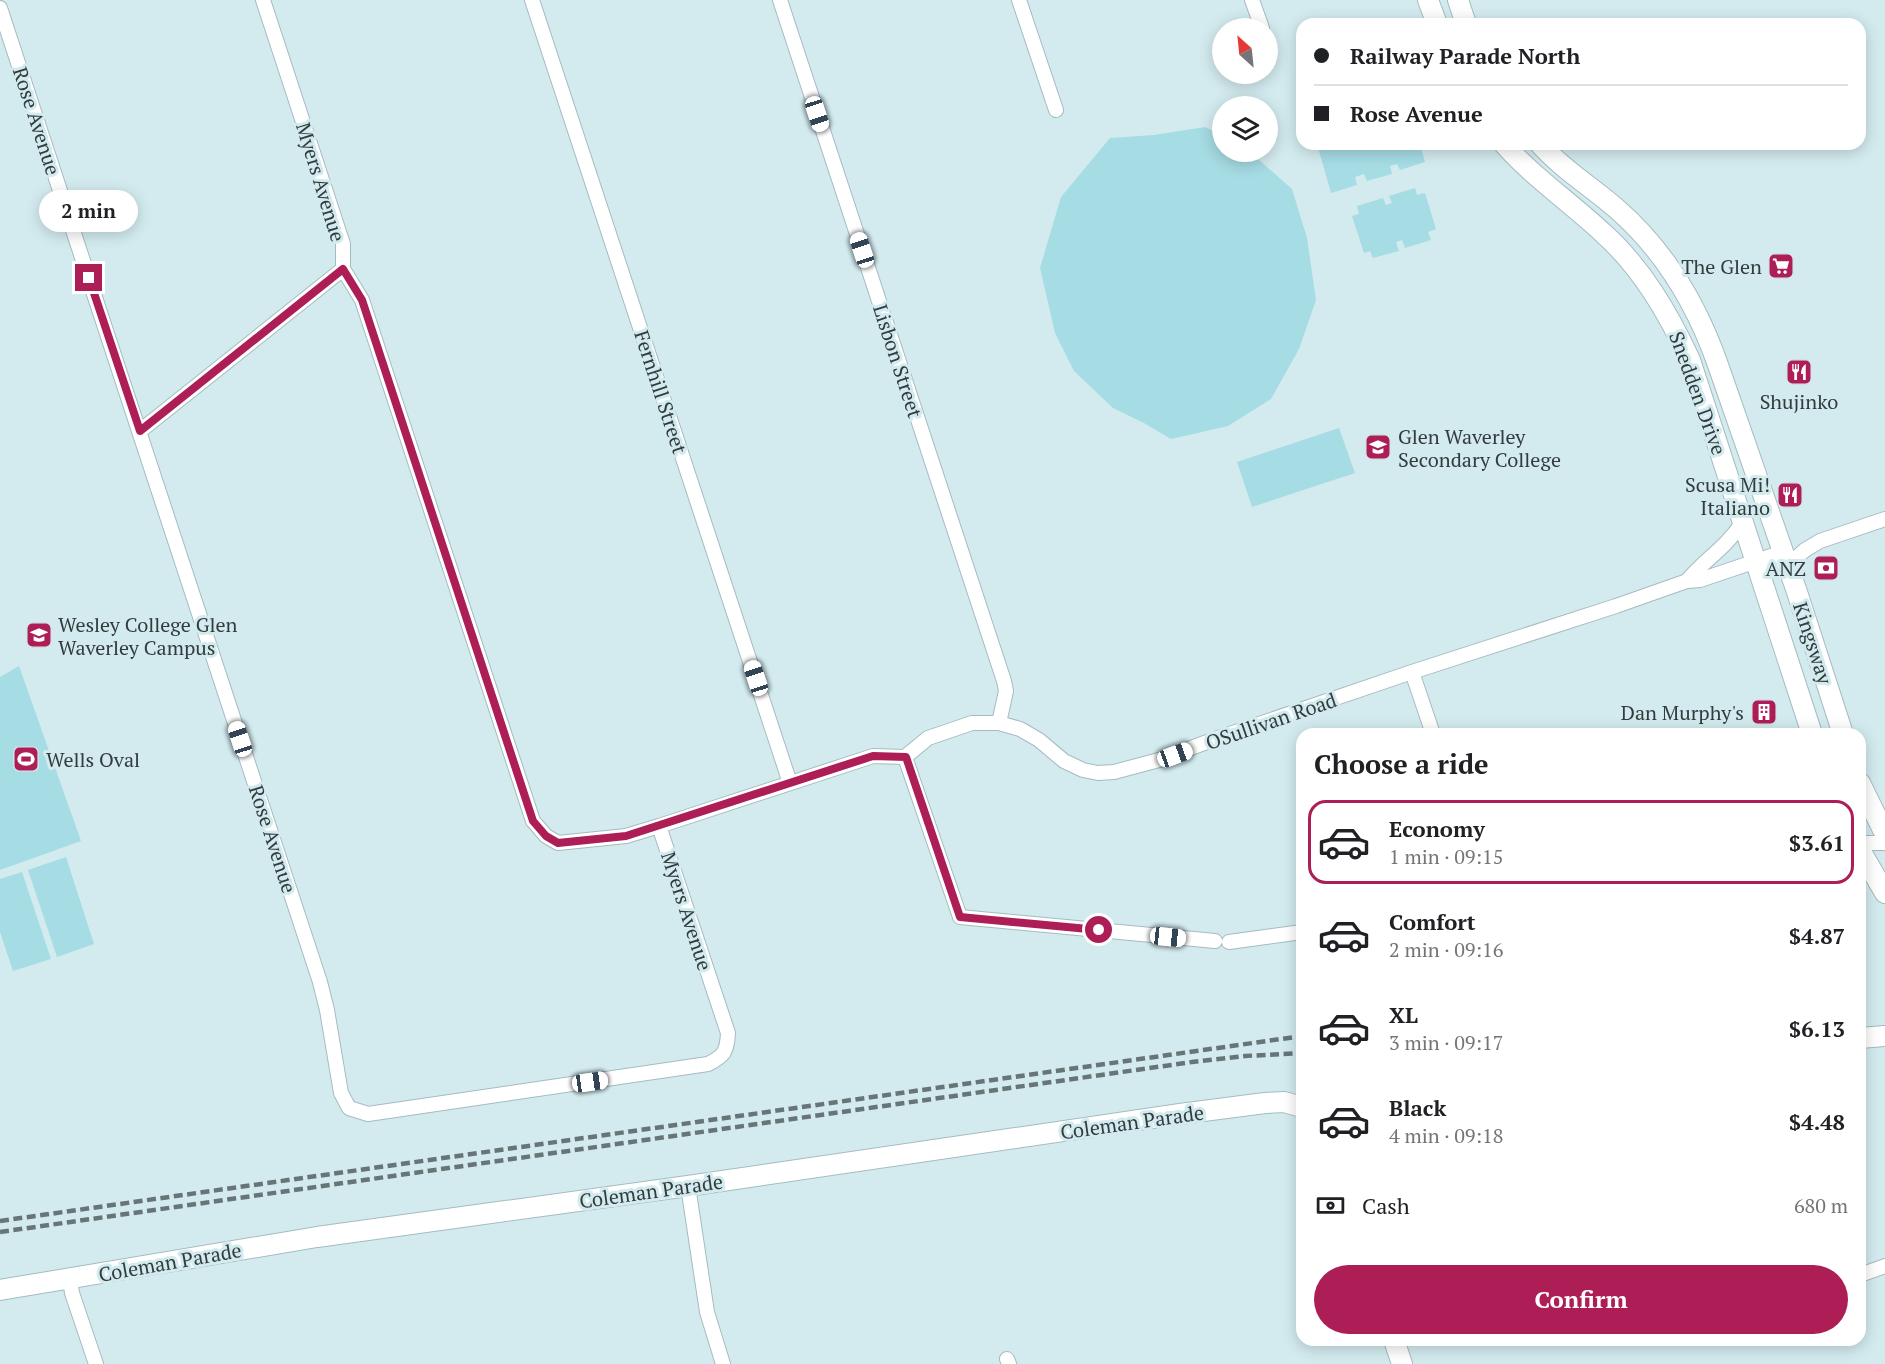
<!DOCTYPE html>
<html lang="en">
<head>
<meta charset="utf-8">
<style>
	:root { --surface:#fff; --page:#f6f6f6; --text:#202124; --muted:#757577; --line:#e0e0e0; --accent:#ad1e57 }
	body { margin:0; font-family:"PT Serif",serif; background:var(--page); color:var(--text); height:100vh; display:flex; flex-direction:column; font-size:22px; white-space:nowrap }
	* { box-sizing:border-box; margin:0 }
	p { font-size:20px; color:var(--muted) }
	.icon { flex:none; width:33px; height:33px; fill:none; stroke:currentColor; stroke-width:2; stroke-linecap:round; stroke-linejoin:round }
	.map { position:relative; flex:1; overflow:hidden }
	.details { position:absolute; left:1296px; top:728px; width:570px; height:618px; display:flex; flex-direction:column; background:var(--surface); border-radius:18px; box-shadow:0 3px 15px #0003 }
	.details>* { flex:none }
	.banner { position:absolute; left:1296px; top:18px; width:570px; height:132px; border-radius:18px; box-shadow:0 3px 15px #0003; display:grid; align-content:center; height:132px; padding:0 18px; background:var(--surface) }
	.needle { width:39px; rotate:333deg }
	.buttons { position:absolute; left:1212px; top:18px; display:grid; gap:12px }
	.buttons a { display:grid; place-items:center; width:66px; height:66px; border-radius:50%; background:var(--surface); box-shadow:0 3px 15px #0003; font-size:30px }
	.end { position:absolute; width:27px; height:27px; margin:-14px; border:8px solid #ad1e57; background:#fff; box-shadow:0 0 0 3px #fff }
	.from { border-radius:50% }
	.bubble { position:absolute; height:42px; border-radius:21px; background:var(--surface); box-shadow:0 3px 15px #0003; font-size:20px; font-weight:800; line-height:42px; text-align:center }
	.car { position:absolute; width:18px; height:36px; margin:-18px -9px; border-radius:8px; box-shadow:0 0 4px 2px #0007; background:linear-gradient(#fff 24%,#345 0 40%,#fff 0 76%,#345 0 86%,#fff 0) }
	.banner b { display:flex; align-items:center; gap:21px; height:57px; font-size:22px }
	.banner b+b { border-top:2px solid var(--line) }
	.banner i { width:15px; height:15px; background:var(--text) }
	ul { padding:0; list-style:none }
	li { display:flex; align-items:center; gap:18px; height:84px; margin:0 12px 9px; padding:0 6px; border:3px solid transparent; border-radius:18px }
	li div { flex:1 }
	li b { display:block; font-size:22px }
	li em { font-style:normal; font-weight:800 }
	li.active { border-color:var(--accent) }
	li>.icon { width:54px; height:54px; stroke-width:1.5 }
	h2 { padding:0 18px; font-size:27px; line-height:72px }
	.pay { display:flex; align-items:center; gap:15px; height:66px; padding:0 18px; font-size:22px }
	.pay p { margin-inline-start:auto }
	.cta { display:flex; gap:12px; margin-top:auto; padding:12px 18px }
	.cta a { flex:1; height:69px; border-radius:36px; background:var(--accent); color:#fff; font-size:24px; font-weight:800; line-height:69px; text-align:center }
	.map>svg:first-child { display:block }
	.green { fill:#a6dce4 }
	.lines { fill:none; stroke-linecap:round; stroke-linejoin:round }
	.street-casing { stroke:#a5bcbf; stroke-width:16 }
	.secondary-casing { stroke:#a5bcbf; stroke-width:22 }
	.street { stroke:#fff; stroke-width:14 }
	.secondary { stroke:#fff; stroke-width:20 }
	.rail { stroke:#677577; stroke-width:4.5; stroke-dasharray:9 4.5; stroke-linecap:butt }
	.route { stroke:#ad1e57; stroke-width:8 }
	.labels { text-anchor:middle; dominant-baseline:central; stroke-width:6; stroke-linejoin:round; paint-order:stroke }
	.street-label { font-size:20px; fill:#333c3d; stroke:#d3ebef }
	.poi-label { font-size:20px; fill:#333c3d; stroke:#d3ebef; text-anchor:end }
</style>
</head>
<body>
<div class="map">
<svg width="1885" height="1364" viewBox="0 0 1885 1364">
	<rect width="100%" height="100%" fill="#d3ebef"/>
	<path class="green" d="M1205 127 1222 135V152H1250L1292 189 1307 238 1316 300 1299 349 1271 399 1228 426 1171 439 1144 423 1113 408 1074 371 1055 333 1040 268 1061 197 1110 138 1154 135Z
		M1317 144H1420L1425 162 1400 170 1397 164 1390 166 1392 174 1367 181 1364 174 1355 177 1357 185 1331 193Z
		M1415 188 1417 195 1425 193 1436 229 1428 232 1431 240 1405 248 1402 240 1396 242 1399 251 1373 258 1370 251 1364 253 1352 216 1359 214 1357 206 1383 198 1386 205 1392 203 1389 196Z
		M1339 428 1355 473 1252 507 1237 462Z
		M19 666 81 841 0 870V677Z
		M66 857 94 944 57 957 28 870Z
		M22 872 51 959 13 971 0 932V879Z"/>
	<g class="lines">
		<g class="street-casing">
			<path id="street" d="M532 0 790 783
				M780 0 1004 681 1006 691 999 723
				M1019 0 1056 110
				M1252 0 1262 28
				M0 8 320 982 327 1010 341 1093 349 1108 368 1114 708 1064C724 1056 727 1052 728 1033L659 826 626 836 558 843 546 836 533 821 362 300 343 269V244L263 0
				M140 431 343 269
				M1788 565 1805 550 1820 541 1885 519
				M1687 581C1705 559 1725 549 1742 523
				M1412 672 1433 734
				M905 757 960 917 1215 941
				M659 826 873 756 905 757 928 738 972 723H999L1020 729 1039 740 1064 761 1083 770 1098 773 1114 772 1159 760 1215 739 1412 672 1616 606 1687 581 1700 580 1783 552
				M1860 843H1885
				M1229 942 1302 932
				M688 1186 707 1312 723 1364
				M1860 1275 1885 1266
				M70 1279 72 1293 96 1364
				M1007 1359 1009 1364"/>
		</g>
		<g class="secondary-casing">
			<path id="secondary" d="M1428 0 1437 24
				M1458 0 1466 24
				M1504 144C1534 178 1570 202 1603 233 1642 268 1668 313 1690 360L1812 734
				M1540 144C1562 169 1592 187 1617 209 1665 251 1697 305 1718 365L1797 592 1843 734
				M1860 783 1885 834
				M1860 850 1885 893
				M1860 1038 1885 1036
				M0 1290 317 1237 688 1186 1180 1114 1265 1103 1284 1102 1302 1107
				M1394 1340 1402 1364"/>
		</g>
		<use href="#street" class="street"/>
		<use href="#secondary" class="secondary"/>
		<path class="rail" d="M0 1221 1302 1036
			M0 1232 1192 1062 1245 1056 1302 1053"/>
	</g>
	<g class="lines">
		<path class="route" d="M89 278 140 431 343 269 362 300 533 821 546 836 558 843 626 836 873 756 906 757 960 917 1099 930"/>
	</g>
	<defs>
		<g id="supermarket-square" transform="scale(1.35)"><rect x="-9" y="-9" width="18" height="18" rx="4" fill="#ad1e57" stroke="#d3ebef"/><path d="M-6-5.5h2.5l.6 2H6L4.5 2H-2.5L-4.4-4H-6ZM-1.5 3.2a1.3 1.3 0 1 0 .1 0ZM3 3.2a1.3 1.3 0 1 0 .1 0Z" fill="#fff"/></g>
		<g id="restaurant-square" transform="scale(1.35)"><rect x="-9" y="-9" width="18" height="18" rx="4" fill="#ad1e57" stroke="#d3ebef"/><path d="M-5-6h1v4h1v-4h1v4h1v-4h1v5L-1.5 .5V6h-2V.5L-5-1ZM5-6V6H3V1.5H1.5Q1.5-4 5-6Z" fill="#fff"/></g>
		<g id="school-square" transform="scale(1.35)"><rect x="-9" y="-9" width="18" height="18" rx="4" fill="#ad1e57" stroke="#d3ebef"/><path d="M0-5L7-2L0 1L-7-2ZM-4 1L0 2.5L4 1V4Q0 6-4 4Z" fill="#fff"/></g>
		<g id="bank-square" transform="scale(1.35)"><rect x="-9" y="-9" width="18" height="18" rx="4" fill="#ad1e57" stroke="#d3ebef"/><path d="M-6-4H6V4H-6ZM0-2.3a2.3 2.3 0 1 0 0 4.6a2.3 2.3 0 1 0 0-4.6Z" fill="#fff"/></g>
		<g id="building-square" transform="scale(1.35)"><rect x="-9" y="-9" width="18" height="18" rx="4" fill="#ad1e57" stroke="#d3ebef"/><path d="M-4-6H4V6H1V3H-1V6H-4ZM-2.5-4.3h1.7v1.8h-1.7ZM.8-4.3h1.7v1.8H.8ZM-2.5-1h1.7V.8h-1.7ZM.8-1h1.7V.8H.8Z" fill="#fff"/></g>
		<g id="stadium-square" transform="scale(1.35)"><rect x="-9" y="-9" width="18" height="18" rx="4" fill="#ad1e57" stroke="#d3ebef"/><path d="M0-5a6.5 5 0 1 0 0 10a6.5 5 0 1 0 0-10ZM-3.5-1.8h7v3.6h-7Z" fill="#fff"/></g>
	</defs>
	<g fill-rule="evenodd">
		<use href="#supermarket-square" x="1781" y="266"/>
		<use href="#restaurant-square" x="1799" y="372"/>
		<use href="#school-square" x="1378" y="447"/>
		<use href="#restaurant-square" x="1790" y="495"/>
		<use href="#bank-square" x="1826" y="568"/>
		<use href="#school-square" x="39" y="635"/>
		<use href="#building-square" x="1764" y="712"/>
		<use href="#stadium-square" x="26" y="759"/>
	</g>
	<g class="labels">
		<g class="street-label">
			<text transform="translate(37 121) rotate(72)">Rose Avenue</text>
			<text transform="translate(321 182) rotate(73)">Myers Avenue</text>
			<text transform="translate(898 361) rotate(72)">Lisbon Street</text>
			<text transform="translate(661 392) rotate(72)">Fernhill Street</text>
			<text transform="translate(1698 393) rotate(70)">Snedden Drive</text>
			<text transform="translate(1813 643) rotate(72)">Kingsway</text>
			<text transform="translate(1271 721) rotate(-19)">OSullivan Road</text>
			<text transform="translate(273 839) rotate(72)">Rose Avenue</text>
			<text transform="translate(687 911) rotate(72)">Myers Avenue</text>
			<text transform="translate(1132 1122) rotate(-8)">Coleman Parade</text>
			<text transform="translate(651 1191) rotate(-8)">Coleman Parade</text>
			<text transform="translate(170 1262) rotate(-10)">Coleman Parade</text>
		</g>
		<g class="poi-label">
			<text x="1762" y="266">The Glen</text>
			<text x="1799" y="401" text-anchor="middle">Shujinko</text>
			<text x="1398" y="436" text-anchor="start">Glen Waverley<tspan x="1398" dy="23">Secondary College</tspan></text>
			<text x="1770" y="484">Scusa Mi!<tspan x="1770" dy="23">Italiano</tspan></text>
			<text x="1806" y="568">ANZ</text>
			<text x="58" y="624" text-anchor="start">Wesley College Glen<tspan x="58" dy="23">Waverley Campus</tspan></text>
			<text x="1744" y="712">Dan Murphy's</text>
			<text x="46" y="759" text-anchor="start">Wells Oval</text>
		</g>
	</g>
</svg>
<div class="buttons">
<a><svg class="needle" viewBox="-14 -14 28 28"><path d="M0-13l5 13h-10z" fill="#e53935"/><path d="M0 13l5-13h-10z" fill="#757577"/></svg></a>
<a><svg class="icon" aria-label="layers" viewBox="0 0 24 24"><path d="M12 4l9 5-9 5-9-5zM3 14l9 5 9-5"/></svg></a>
</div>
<i class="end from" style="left:1099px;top:930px"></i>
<i class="end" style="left:89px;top:278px"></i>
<div class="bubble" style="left:39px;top:190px;width:99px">2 min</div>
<i class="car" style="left:817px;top:114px;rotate:162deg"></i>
<i class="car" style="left:862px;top:250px;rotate:342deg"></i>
<i class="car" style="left:756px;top:678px;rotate:342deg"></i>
<i class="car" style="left:240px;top:739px;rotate:342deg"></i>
<i class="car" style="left:1175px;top:755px;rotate:70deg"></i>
<i class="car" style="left:1168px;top:937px;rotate:96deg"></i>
<i class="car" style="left:590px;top:1082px;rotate:82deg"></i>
<div class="banner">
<b><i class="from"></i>Railway Parade North</b>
<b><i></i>Rose Avenue</b>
</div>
<section class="details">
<h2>Choose a ride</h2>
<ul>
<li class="active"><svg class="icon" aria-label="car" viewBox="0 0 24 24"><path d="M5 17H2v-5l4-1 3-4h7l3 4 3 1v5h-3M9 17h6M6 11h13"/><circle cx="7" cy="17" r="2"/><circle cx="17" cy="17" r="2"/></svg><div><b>Economy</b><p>1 min · 09:15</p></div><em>$3.61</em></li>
<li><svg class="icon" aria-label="car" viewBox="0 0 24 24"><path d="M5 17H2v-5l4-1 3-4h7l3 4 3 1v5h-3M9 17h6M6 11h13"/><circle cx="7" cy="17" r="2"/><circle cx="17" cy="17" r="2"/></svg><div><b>Comfort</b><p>2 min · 09:16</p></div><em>$4.87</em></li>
<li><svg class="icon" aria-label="car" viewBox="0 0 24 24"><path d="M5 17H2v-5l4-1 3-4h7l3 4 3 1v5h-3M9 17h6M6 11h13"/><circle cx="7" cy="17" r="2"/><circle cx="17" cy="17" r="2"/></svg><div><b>XL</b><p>3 min · 09:17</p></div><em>$6.13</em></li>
<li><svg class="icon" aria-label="car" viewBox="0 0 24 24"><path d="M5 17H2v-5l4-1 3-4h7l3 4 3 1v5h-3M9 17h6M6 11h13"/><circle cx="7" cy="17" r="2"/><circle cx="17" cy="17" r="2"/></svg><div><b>Black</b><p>4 min · 09:18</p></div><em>$4.48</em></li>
</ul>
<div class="pay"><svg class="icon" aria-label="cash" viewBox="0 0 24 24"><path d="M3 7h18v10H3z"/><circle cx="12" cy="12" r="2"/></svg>Cash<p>680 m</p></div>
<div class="cta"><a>Confirm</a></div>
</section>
</div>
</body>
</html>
